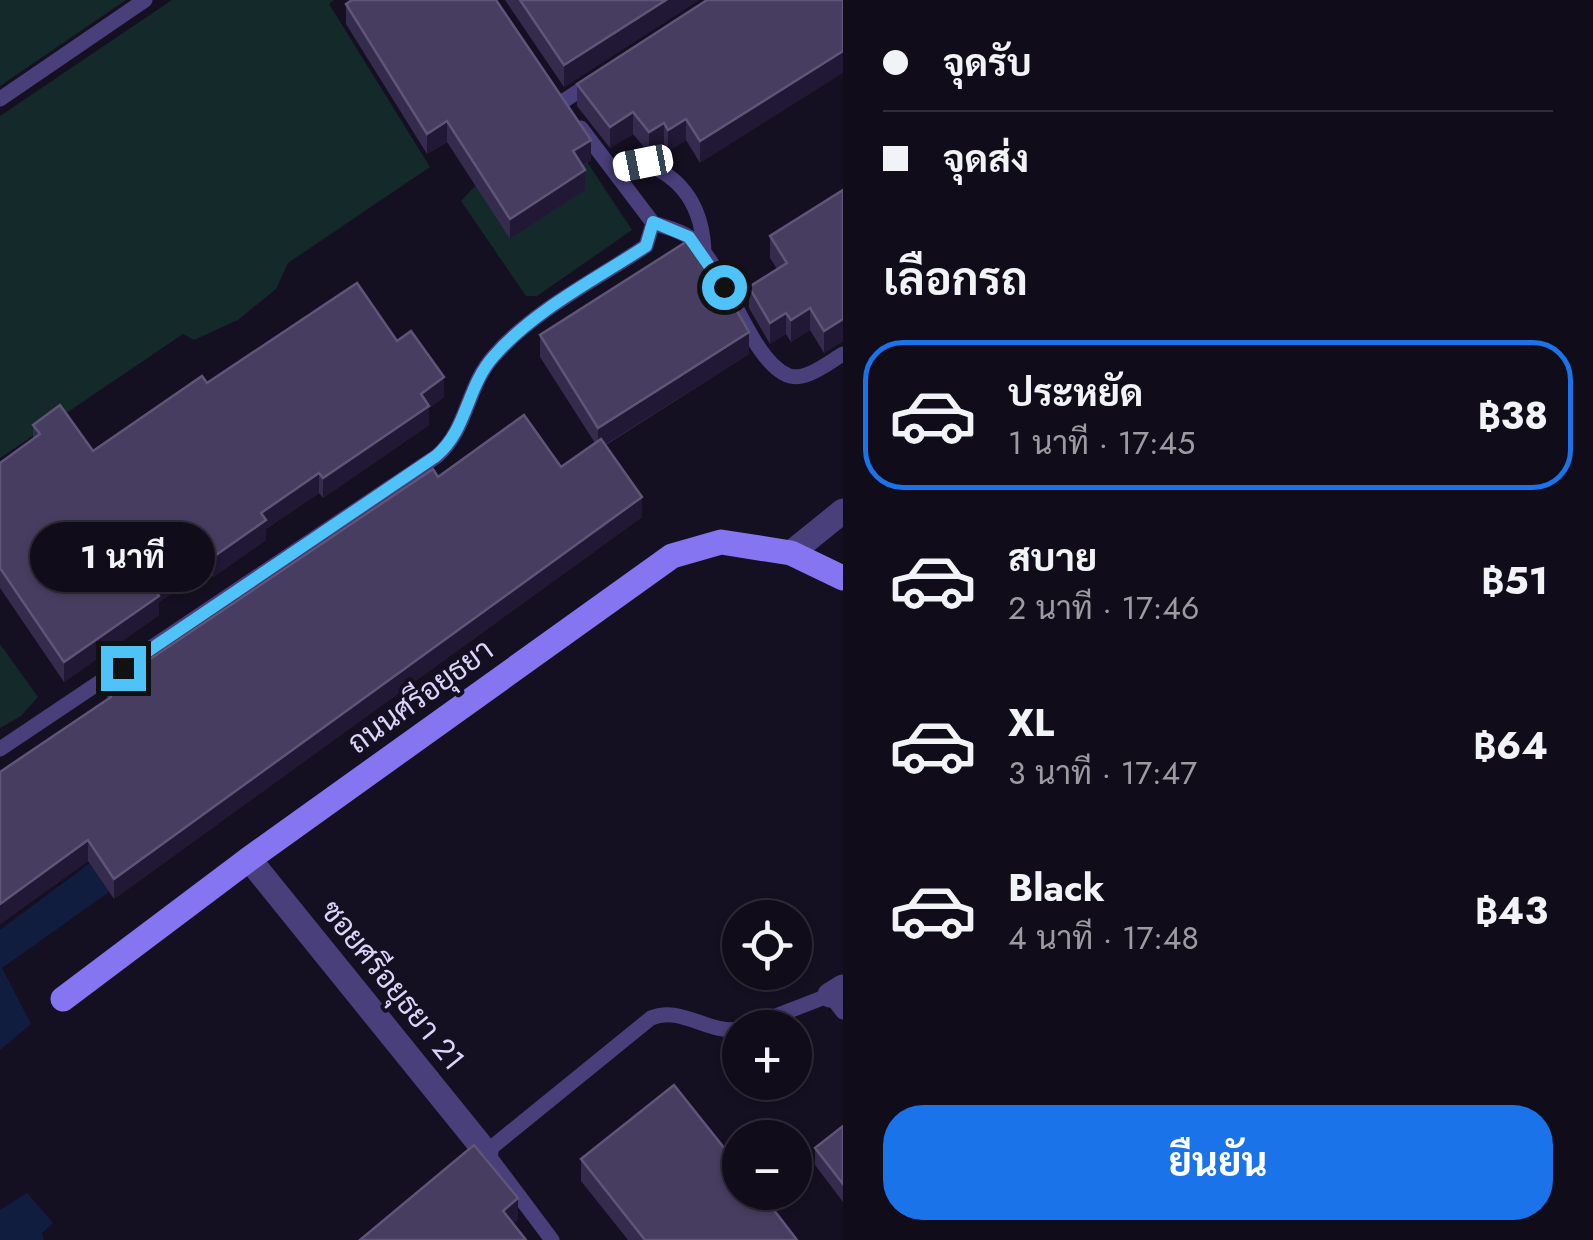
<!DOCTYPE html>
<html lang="th">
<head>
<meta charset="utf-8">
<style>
	:root { --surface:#100c19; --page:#1e1a26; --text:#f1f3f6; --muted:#9c9ba2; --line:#302c38; --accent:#1a73e8 }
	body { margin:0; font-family:Jost,Sarabun,sans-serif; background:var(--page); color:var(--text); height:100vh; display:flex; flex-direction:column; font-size:38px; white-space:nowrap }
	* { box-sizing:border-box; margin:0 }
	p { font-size:32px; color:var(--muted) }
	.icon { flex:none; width:55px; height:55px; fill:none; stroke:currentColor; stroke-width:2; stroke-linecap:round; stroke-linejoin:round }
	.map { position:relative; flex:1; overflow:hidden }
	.details { display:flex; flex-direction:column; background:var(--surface); width:750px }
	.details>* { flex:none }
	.hud { display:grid; align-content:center; height:220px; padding:0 40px; background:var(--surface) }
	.controls { position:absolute; left:722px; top:900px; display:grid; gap:20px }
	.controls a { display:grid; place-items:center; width:90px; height:90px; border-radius:50%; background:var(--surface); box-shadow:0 2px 8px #0004,0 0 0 2px var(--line); font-size:50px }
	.end { position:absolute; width:45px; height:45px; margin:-22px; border:12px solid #4fc3f7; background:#111; box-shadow:0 0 0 5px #111 }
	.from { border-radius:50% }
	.bubble { position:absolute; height:70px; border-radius:35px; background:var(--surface); box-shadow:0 2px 8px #0004,0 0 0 2px var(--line); font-size:32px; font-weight:700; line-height:70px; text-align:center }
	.car { position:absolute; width:30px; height:60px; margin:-30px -15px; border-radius:12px; box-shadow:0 0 8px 2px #0007; background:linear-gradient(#fff 24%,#345 0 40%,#fff 0 76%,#345 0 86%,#fff 0) }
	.hud b { display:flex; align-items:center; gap:35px; height:95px; font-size:38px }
	.hud b+b { border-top:2px solid var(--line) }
	.hud i { width:25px; height:25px; background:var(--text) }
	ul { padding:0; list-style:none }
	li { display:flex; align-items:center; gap:30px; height:150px; margin:0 20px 15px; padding:0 20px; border:5px solid transparent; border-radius:40px }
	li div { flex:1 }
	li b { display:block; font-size:38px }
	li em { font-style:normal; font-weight:700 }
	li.selected { border-color:var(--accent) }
	li>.icon { width:90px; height:90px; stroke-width:1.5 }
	h2 { padding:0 40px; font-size:45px; line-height:120px }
	.cta { display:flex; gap:20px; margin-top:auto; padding:20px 40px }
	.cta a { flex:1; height:115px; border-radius:40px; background:var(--accent); color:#fff; font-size:40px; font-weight:700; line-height:115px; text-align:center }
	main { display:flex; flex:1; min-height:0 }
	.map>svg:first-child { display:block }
	.green { fill:#13292a }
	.water { fill:#101d3f }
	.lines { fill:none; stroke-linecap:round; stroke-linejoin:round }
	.lane { stroke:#483f7b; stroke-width:15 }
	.street { stroke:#483f7b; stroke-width:25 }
	.secondary { stroke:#8575f1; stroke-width:25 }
	.wall { fill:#352b4d }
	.shaded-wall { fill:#201834 }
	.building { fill:#473d60; stroke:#5e5578; stroke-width:2.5 }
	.route { stroke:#4fc3f7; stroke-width:12 }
	.labels { text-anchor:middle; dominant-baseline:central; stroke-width:8; stroke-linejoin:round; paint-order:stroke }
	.street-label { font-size:30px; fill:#ddd4fb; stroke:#151021 }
</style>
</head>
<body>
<main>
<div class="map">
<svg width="843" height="1240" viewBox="0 0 843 1240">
	<rect width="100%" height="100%" fill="#151021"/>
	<path class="green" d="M0 0H126L0 86Z
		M172 0H334L329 4 430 167 288 263 276 289 238 320 194 340 183 334 0 458V116Z
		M550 106 632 230 537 296H526L461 201Z
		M0 644 38 697 21 716 0 728Z"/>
	<path class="water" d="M90 863 109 892 2 968 31 1024 0 1050V930Z
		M27 1193 53 1223 42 1233 44 1240H0V1210Z"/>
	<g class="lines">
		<path class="lane" d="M0 99 145 0
			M562 102 594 81
			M612 169 643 163C684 177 703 210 704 253
			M653 223C665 227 679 230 689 237 726 264 748 358 787 375 804 383 829 362 843 354
			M0 749 437 456C468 429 466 387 494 356 534 310 596 280 646 246L653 223 581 128
			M745 1028 830 995 843 1012
			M552 1240 486 1152 651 1018C681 1005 709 1035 740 1029"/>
		<path class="street" d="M791 553 843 511
			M249 859 486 1152
			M830 995 843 987"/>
		<path class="secondary" d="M63 999 249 859 672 556 721 542 791 553 843 578"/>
	</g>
	<path class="wall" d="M505 0H699L564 87Z
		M707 0 700 163 686 140 668 151 664 144 649 153 633 134 610 148 577 106V84Z
		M346 4 591 160 583 166 585 190 510 239 447 142 427 154 346 24Z
		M843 190V341L824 353 810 330 791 342 786 334 770 344 749 308V287L777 269 770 258V236Z
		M540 335 749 354 606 445 642 517 114 899 88 861 0 924 107 700V688L438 477 561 467 595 443 540 357Z
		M397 341 444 397 429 408V425L323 498 319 493 266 529V540L213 577 207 568 159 602V615L64 682 0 588V463L33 439V425L93 451 207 383Z
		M843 1126V1202L815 1165V1148Z
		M581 1159 797 1240H628L581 1181Z"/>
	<path class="shaded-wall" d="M666 0H699L564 87V65Z
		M843 51V73L700 163V141Z
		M633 112V134L610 148V127Z
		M686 119V140L668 151V130Z
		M447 121V142L427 154V134Z
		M664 123V144L649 153V132Z
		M591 140V160L573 172V151Z
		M585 170V190L510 239V219Z
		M810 308V330L791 342V320Z
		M786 313V334L770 344V323Z
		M843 319V341L824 353V331Z
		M749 332V354L598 449V428Z
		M444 377V397L429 408V425L323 498V478L421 394Z
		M319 473V493L266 529V540L213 577V557L261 513Z
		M642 497V517L114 899V879Z
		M207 549V568L159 602V615L64 682V662L153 587Z
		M88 840V861L0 924V904Z
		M518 1198V1220L503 1233V1211Z"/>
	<path class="building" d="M352 0H496L591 140 573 151 585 170 510 219 447 121 427 134 346 4Z
		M520 0H666L564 65Z
		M707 0H843V51L700 141 686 119 668 130 664 123 649 132 633 112 610 127 577 84Z
		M843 190V319L824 331 810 308 791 320 786 313 770 323 749 287 787 263 770 236Z
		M689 240 726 301 730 299 749 332 598 428 540 335Z
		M357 283 397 341 411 331 444 377 421 394 429 406 323 478 319 473 261 513 266 520 213 557 207 549 153 587 159 596 64 662 0 568V463L40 434 33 425 60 405 93 451 202 376 207 383Z
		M524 415 561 467 601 439 642 497 114 879 88 840 0 904V772L111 697 107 688 433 469 438 477Z
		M674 1085 740 1168V1192H760L797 1240H645L581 1159Z
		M843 1126V1184L815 1148Z
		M474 1145 518 1198 503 1211 526 1240H360Z"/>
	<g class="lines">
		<path class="route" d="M123 668 436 456C468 429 466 387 494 356 534 310 596 279 646 246L653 222 689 237 724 287"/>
	</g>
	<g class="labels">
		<g class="street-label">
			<text transform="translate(420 696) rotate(-36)">ถนนศรีอยุธยา</text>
			<text transform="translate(393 985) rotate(51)">ซอยศรีอยุธยา 21</text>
		</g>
	</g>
</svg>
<div class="controls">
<a><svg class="icon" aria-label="locate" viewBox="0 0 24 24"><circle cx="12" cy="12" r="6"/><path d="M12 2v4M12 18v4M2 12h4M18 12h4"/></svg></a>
<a>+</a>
<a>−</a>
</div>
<i class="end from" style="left:724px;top:287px"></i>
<i class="end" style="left:123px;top:668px"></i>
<div class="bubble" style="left:30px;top:522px;width:185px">1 นาที</div>
<i class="car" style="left:643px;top:163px;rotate:259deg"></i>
</div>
<section class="details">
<div class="hud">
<b><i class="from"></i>จุดรับ</b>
<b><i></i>จุดส่ง</b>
</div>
<h2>เลือกรถ</h2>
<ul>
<li class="selected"><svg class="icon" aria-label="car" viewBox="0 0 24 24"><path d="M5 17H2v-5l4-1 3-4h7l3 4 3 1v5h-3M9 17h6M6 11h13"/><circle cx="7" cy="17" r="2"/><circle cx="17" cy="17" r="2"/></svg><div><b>ประหยัด</b><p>1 นาที · 17:45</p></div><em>฿38</em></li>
<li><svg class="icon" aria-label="car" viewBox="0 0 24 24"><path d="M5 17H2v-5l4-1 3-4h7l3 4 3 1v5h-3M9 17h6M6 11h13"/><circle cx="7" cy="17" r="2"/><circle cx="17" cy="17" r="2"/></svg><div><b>สบาย</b><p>2 นาที · 17:46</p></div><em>฿51</em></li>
<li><svg class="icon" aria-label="car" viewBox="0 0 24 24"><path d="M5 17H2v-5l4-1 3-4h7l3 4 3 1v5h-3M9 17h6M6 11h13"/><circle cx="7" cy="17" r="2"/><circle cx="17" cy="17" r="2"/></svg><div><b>XL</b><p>3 นาที · 17:47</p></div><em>฿64</em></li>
<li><svg class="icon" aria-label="car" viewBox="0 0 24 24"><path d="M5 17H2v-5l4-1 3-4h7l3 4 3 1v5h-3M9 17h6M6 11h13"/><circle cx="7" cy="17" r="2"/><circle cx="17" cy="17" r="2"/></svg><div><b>Black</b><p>4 นาที · 17:48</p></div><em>฿43</em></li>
</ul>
<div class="cta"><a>ยืนยัน</a></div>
</section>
</main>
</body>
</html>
